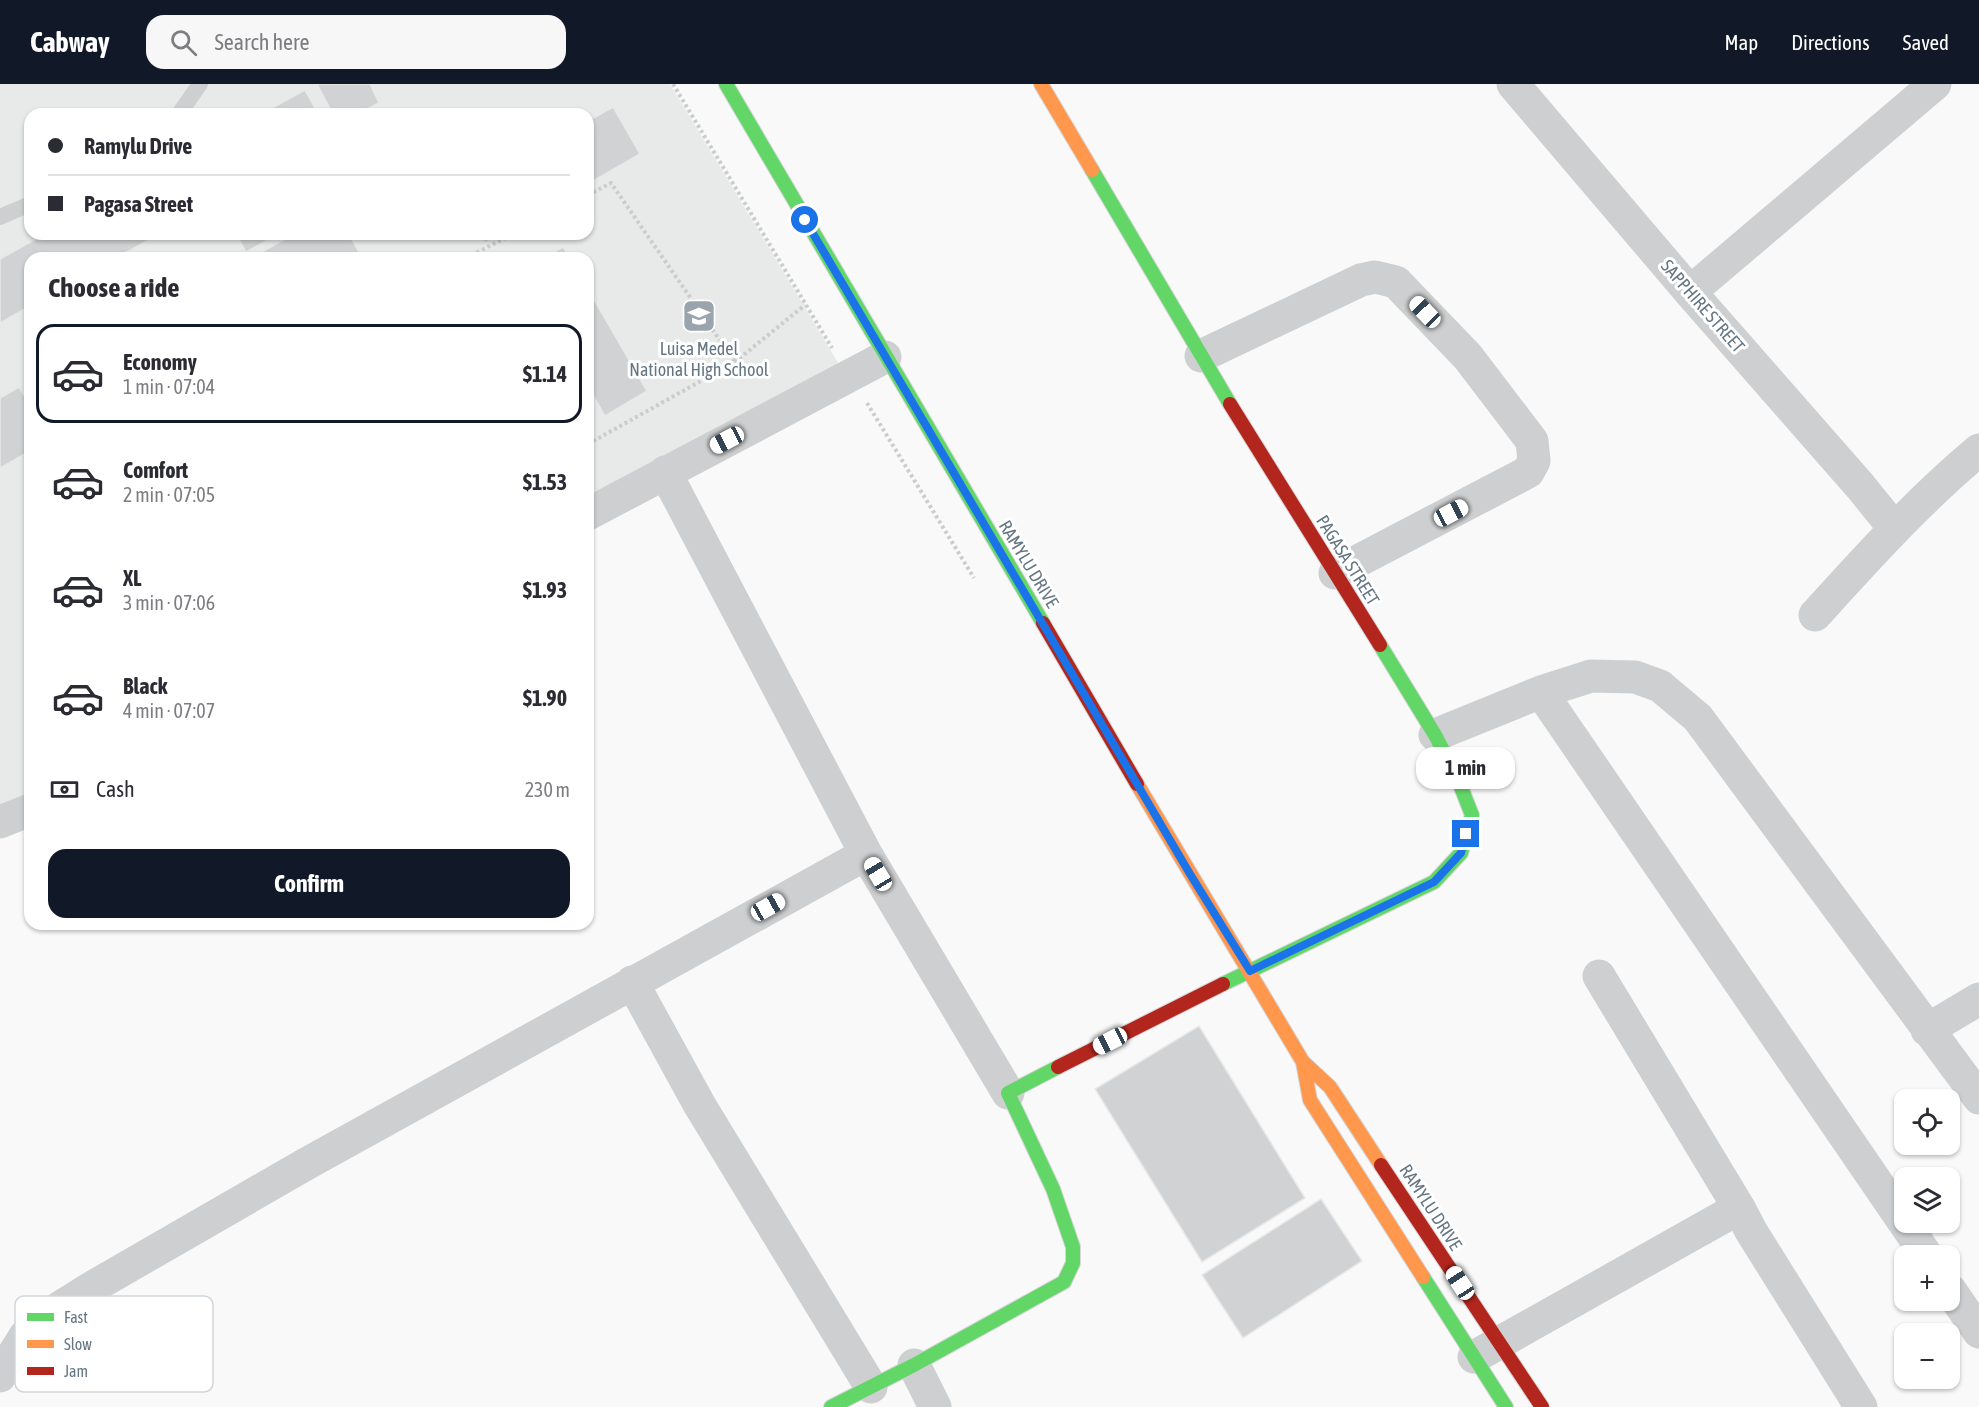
<!DOCTYPE html>
<html lang="en">
<head>
<meta charset="utf-8">
<style>
	:root { --surface:#fff; --page:#f7f7f7; --text:#2b2b33; --muted:#7c7c81; --line:#e1e1e2; --accent:#111827 }
	body { margin:0; font-family:"Asap Condensed",sans-serif; background:var(--page); color:var(--text); height:100vh; display:flex; flex-direction:column; font-size:22px; white-space:nowrap }
	* { box-sizing:border-box; margin:0 }
	p { font-size:20px; color:var(--muted) }
	.icon { flex:none; width:33px; height:33px; fill:none; stroke:currentColor; stroke-width:2; stroke-linecap:round; stroke-linejoin:round }
	.map { position:relative; flex:1; overflow:hidden }
	.details { position:absolute; left:24px; top:168px; width:570px; height:678px; display:flex; flex-direction:column; background:var(--surface); border-radius:18px; box-shadow:0 2px 4px #0004 }
	.details>* { flex:none }
	.hud { position:absolute; left:24px; top:24px; width:570px; height:132px; border-radius:18px; box-shadow:0 2px 4px #0004; display:grid; align-content:center; height:132px; padding:0 24px; background:var(--surface) }
	.fabs { position:absolute; left:1894px; top:1005px; display:grid; gap:12px }
	.fabs a { display:grid; place-items:center; width:66px; height:66px; border-radius:12px; background:var(--surface); box-shadow:0 2px 4px #0004; font-size:30px }
	.end { position:absolute; width:27px; height:27px; margin:-14px; border:8px solid #1a73e8; background:#fff; box-shadow:0 0 0 3px #fff }
	.from { border-radius:50% }
	.bubble { position:absolute; height:42px; border-radius:18px; background:var(--surface); box-shadow:0 2px 4px #0004; font-size:20px; font-weight:700; line-height:42px; text-align:center }
	.car { position:absolute; width:18px; height:36px; margin:-18px -9px; border-radius:8px; box-shadow:0 0 4px 2px #0007; background:linear-gradient(#fff 24%,#345 0 40%,#fff 0 76%,#345 0 86%,#fff 0) }
	.hud b { display:flex; align-items:center; gap:21px; height:57px; font-size:22px }
	.hud b+b { border-top:2px solid var(--line) }
	.hud i { width:15px; height:15px; background:var(--text) }
	ul { padding:0; list-style:none }
	li { display:flex; align-items:center; gap:18px; height:99px; margin:0 12px 9px; padding:0 12px; border:3px solid transparent; border-radius:18px }
	li div { flex:1 }
	li b { display:block; font-size:22px }
	li em { font-style:normal; font-weight:700 }
	li.selected { border-color:var(--accent) }
	li>.icon { width:54px; height:54px; stroke-width:1.5 }
	h2 { padding:0 24px; font-size:27px; line-height:72px }
	.pay { display:flex; align-items:center; gap:15px; height:66px; padding:0 24px; font-size:22px }
	.pay p { margin-inline-start:auto }
	.primary-button { display:flex; gap:12px; margin-top:auto; padding:12px 24px }
	.primary-button a { flex:1; height:69px; border-radius:18px; background:var(--accent); color:#fff; font-size:24px; font-weight:700; line-height:69px; text-align:center }
	header { display:flex; align-items:center; gap:36px; box-sizing:border-box; height:84px; padding:0 30px; background:var(--accent); color:#fff }
	header strong { font-size:28px }
	nav { display:flex; gap:33px; margin-inline-start:auto; font-size:21px }
	.search { width:420px; height:54px; background:var(--page); display:flex; align-items:center; gap:15px; box-sizing:border-box; padding:0 21px; border-radius:18px; color:var(--muted); font-size:22px }
	.map>svg:first-child { display:block }
	.built { fill:#e8e9e9; fill-rule:evenodd }
	.building { fill:#d0d2d3; stroke:#e8e8e8; stroke-width:1.5 }
	.lines { fill:none; stroke-linecap:round; stroke-linejoin:round }
	.fast-casing { stroke:#d5d6d7; stroke-width:16 }
	.slow-casing { stroke:#d5d6d7; stroke-width:16 }
	.jam-casing { stroke:#d5d6d7; stroke-width:16 }
	.path { stroke:#cbcccd; stroke-width:4; stroke-dasharray:3 3; stroke-linecap:butt }
	.lane { stroke:#cecfd0; stroke-width:16 }
	.street { stroke:#cecfd0; stroke-width:33 }
	.fast { stroke:#63d668; stroke-width:14 }
	.slow { stroke:#ff974d; stroke-width:14 }
	.jam { stroke:#b3261e; stroke-width:14 }
	.route { stroke:#1a73e8; stroke-width:8 }
	.labels { text-anchor:middle; dominant-baseline:central; stroke-width:6; stroke-linejoin:round; paint-order:stroke }
	.street-label { font-size:18px; fill:#657683; stroke:#fff }
	.poi-label { font-size:18px; fill:#657683; stroke:#fff }
	.key { fill:#fff; stroke:#d1d6da; stroke-width:1.5 }
	.key-label { font-size:16px; fill:#657683 }
</style>
</head>
<body>
<header>
<strong>Cabway</strong>
<div class="search"><svg class="icon" aria-label="search" viewBox="0 0 24 24"><circle cx="10" cy="10" r="6"/><path d="M15 15l6 6"/></svg>Search here</div>
<nav><a>Map</a><a>Directions</a><a>Saved</a></nav>
</header>
<div class="map">
<svg width="1979" height="1323" viewBox="0 0 1979 1323">
	<rect width="100%" height="100%" fill="#f9f9f9"/>
	<path class="built" d="M0 0H670L845 290 588 422V174H30V708L0 723ZM30 30H588V150H30Z"/>
	<path class="building" d="M317 0H370L379 19 357 30H333Z
		M305 6 318 30H261Z
		M613 23 640 70 588 100V37Z
		M45 150H160L116 174H30V222L0 239V175Z
		M236 150H279L246 168Z
		M294 150H349L362 174H251Z
		M480 150H501L485 159Z
		M563 163 570 174H544Z
		M588 205 647 307 605 332 588 302Z
		M19 303 30 321V367L0 384V314Z
		M1199 942 1305 1114 1202 1178 1095 1005Z
		M1321 1115 1362 1177 1243 1254 1202 1191Z"/>
	<g class="lines">
		<g class="fast-casing">
			<path id="fast" d="M726 0 1043 539
				M1092 86 1230 320
				M1223 900 1434 798 1461 769 1472 731 1457 693 1435 651 1380 561
				M1423 1193 1506 1323
				M831 1323 914 1281 1064 1198 1073 1179V1163L1053 1105 1008 1009 1058 983"/>
		</g>
		<g class="slow-casing">
			<path id="slow" d="M1041 0 1092 86
				M1137 700 1303 978 1330 1003 1381 1081
				M1303 978 1310 1016 1423 1193"/>
		</g>
		<g class="jam-casing">
			<path id="jam" d="M1230 320 1380 561
				M1043 539 1137 700
				M1058 983 1223 900
				M1381 1081 1542 1323"/>
		</g>
		<path class="path" d="M673 0 832 264
			M588 111 611 99 735 278
			M466 174 513 150
			M867 319 974 494
			M588 360 735 278 805 221"/>
		<path class="lane" d="M179 30 200 0
			M0 133 30 120"/>
		<path class="street" d="M1513 0 1690 208 1861 403 1894 444
			M1690 208 1935 0
			M1201 272 1361 196 1375 193 1396 198 1468 273 1532 357 1534 377 1528 388 1335 489
			M665 388 866 770 1008 1009
			M588 430 885 273
			M1815 531C1868 473 1919 416 1979 366
			M1541 608 1927 1172
			M1435 651 1541 608 1591 592 1635 593 1660 602 1698 634 1979 1014
			M0 738 30 726
			M1599 892 1739 1124
			M632 898 699 1020 871 1303
			M1927 946 1979 915
			M1950 1206 1979 1248
			M1474 1273 1739 1124 1751 1147 1861 1323
			M914 1281 935 1323
			M0 1292 25 1252 48 1231 91 1204 306 1080 866 770"/>
		<use href="#fast" class="fast"/>
		<use href="#slow" class="slow"/>
		<use href="#jam" class="jam"/>
	</g>
	<g class="lines">
		<path class="route" d="M805 136 1190 790 1250 887 1434 798 1461 769 1466 750"/>
	</g>
	<defs>
		<g id="school-square" transform="scale(1.725)"><rect x="-9" y="-9" width="18" height="18" rx="4" fill="#99a4ac" stroke="#fff"/><path d="M0-5L7-2L0 1L-7-2ZM-4 1L0 2.5L4 1V4Q0 6-4 4Z" fill="#fff"/></g>
	</defs>
	<g fill-rule="evenodd">
		<use href="#school-square" x="699" y="232"/>
	</g>
	<g class="labels">
		<g class="street-label">
			<text transform="translate(1703 222) rotate(49)">SAPPHIRE STREET</text>
			<text transform="translate(1348 476) rotate(58)">PAGASA STREET</text>
			<text transform="translate(1029 480) rotate(59)">RAMYLU DRIVE</text>
			<text transform="translate(1431 1123) rotate(57)">RAMYLU DRIVE</text>
		</g>
		<g class="poi-label">
			<text x="699" y="264">Luisa Medel<tspan x="699" dy="21">National High School</tspan></text>
		</g>
	</g>
	<rect x="15" y="1212" width="198" height="96" rx="9" class="key"/>
	<rect x="27" y="1229" width="27" height="8" fill="#63d668"/>
	<rect x="27" y="1256" width="27" height="8" fill="#ff974d"/>
	<rect x="27" y="1283" width="27" height="8" fill="#b3261e"/>
	<g class="key-label">
		<text x="64" y="1239">Fast</text>
		<text x="64" y="1266">Slow</text>
		<text x="64" y="1293">Jam</text>
	</g>
</svg>
<div class="fabs">
<a><svg class="icon" aria-label="locate" viewBox="0 0 24 24"><circle cx="12" cy="12" r="6"/><path d="M12 2v4M12 18v4M2 12h4M18 12h4"/></svg></a>
<a><svg class="icon" aria-label="layers" viewBox="0 0 24 24"><path d="M12 4l9 5-9 5-9-5zM3 14l9 5 9-5"/></svg></a>
<a>+</a>
<a>−</a>
</div>
<i class="end from" style="left:805px;top:136px"></i>
<i class="end" style="left:1466px;top:750px"></i>
<div class="bubble" style="left:1416px;top:663px;width:99px">1 min</div>
<i class="car" style="left:1425px;top:228px;rotate:316deg"></i>
<i class="car" style="left:727px;top:356px;rotate:242deg"></i>
<i class="car" style="left:1451px;top:429px;rotate:62deg"></i>
<i class="car" style="left:878px;top:790px;rotate:329deg"></i>
<i class="car" style="left:768px;top:823px;rotate:61deg"></i>
<i class="car" style="left:1110px;top:957px;rotate:243deg"></i>
<i class="car" style="left:1460px;top:1199px;rotate:327deg"></i>
<div class="hud">
<b><i class="from"></i>Ramylu Drive</b>
<b><i></i>Pagasa Street</b>
</div>
<section class="details">
<h2>Choose a ride</h2>
<ul>
<li class="selected"><svg class="icon" aria-label="car" viewBox="0 0 24 24"><path d="M5 17H2v-5l4-1 3-4h7l3 4 3 1v5h-3M9 17h6M6 11h13"/><circle cx="7" cy="17" r="2"/><circle cx="17" cy="17" r="2"/></svg><div><b>Economy</b><p>1 min · 07:04</p></div><em>$1.14</em></li>
<li><svg class="icon" aria-label="car" viewBox="0 0 24 24"><path d="M5 17H2v-5l4-1 3-4h7l3 4 3 1v5h-3M9 17h6M6 11h13"/><circle cx="7" cy="17" r="2"/><circle cx="17" cy="17" r="2"/></svg><div><b>Comfort</b><p>2 min · 07:05</p></div><em>$1.53</em></li>
<li><svg class="icon" aria-label="car" viewBox="0 0 24 24"><path d="M5 17H2v-5l4-1 3-4h7l3 4 3 1v5h-3M9 17h6M6 11h13"/><circle cx="7" cy="17" r="2"/><circle cx="17" cy="17" r="2"/></svg><div><b>XL</b><p>3 min · 07:06</p></div><em>$1.93</em></li>
<li><svg class="icon" aria-label="car" viewBox="0 0 24 24"><path d="M5 17H2v-5l4-1 3-4h7l3 4 3 1v5h-3M9 17h6M6 11h13"/><circle cx="7" cy="17" r="2"/><circle cx="17" cy="17" r="2"/></svg><div><b>Black</b><p>4 min · 07:07</p></div><em>$1.90</em></li>
</ul>
<div class="pay"><svg class="icon" aria-label="cash" viewBox="0 0 24 24"><path d="M3 7h18v10H3z"/><circle cx="12" cy="12" r="2"/></svg>Cash<p>230 m</p></div>
<div class="primary-button"><a>Confirm</a></div>
</section>
</div>
</body>
</html>
